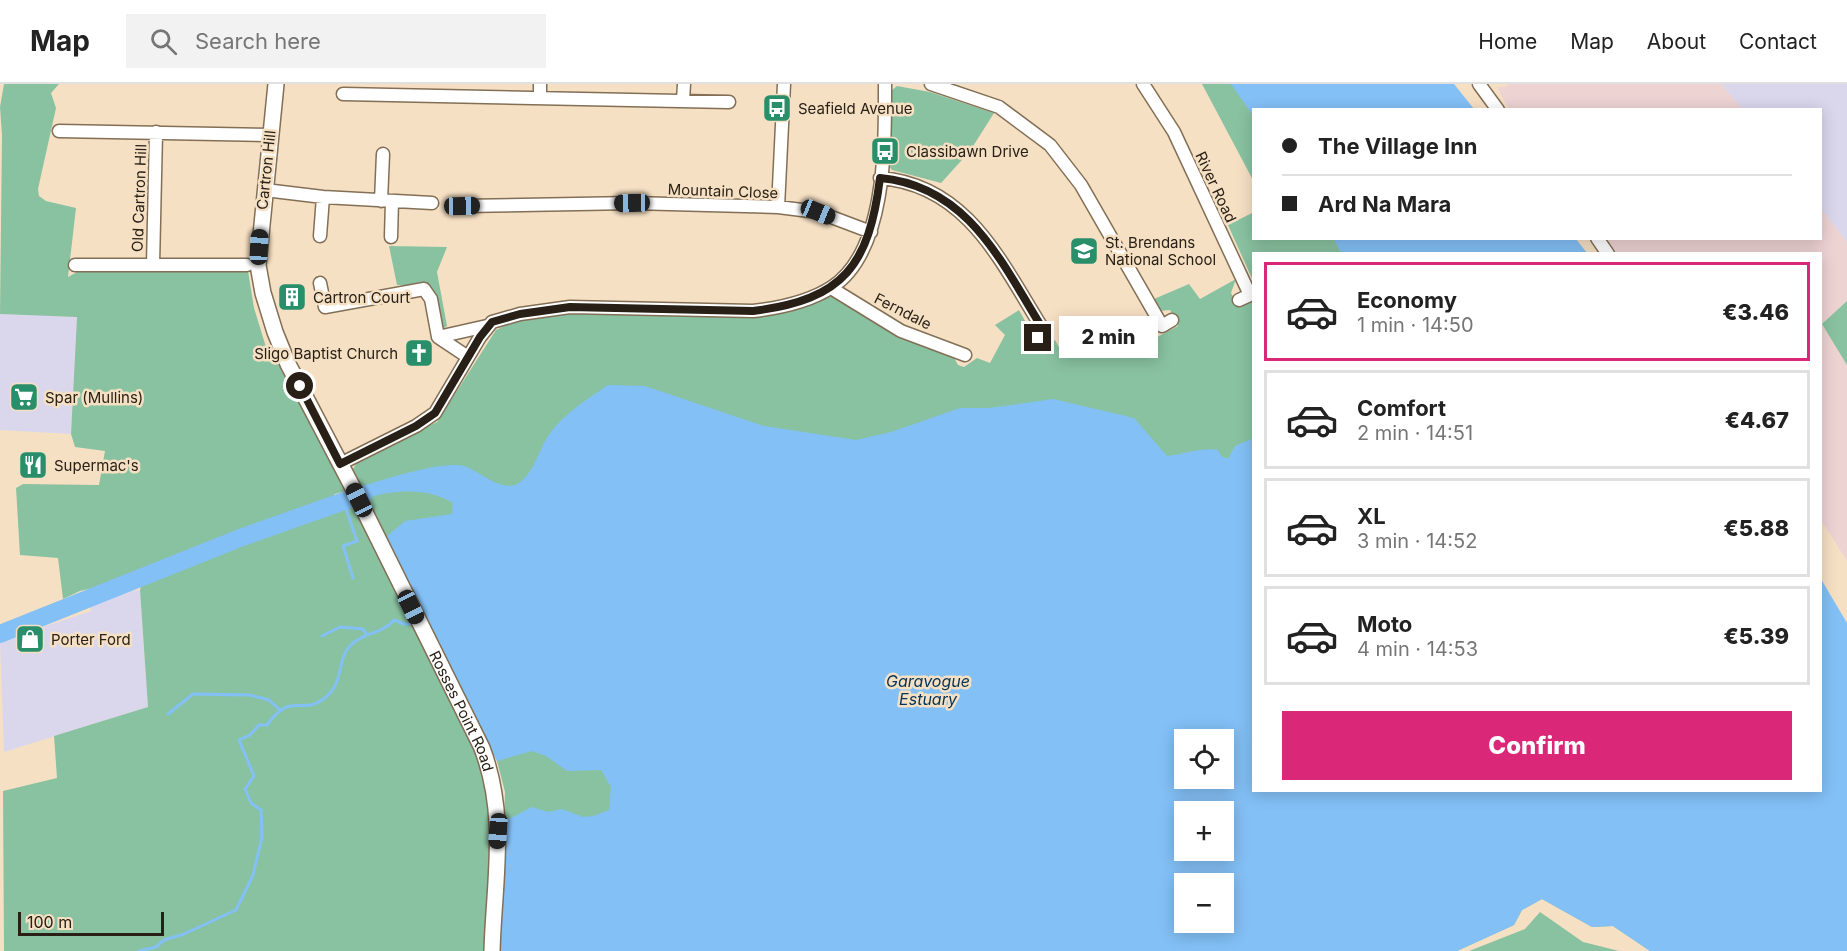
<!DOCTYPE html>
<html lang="en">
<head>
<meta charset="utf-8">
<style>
	:root { --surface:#fff; --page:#f2f2f2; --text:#222; --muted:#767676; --line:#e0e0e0; --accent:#db2777 }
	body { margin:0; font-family:Inter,sans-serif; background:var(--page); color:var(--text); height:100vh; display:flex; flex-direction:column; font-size:22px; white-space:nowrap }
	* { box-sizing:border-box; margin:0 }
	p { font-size:20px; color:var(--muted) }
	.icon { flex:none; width:33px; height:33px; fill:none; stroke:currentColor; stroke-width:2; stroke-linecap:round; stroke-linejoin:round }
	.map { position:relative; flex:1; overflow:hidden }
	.side { position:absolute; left:1252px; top:168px; width:570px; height:540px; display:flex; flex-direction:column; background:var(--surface); border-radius:0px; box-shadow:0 3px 15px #0003 }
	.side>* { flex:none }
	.hud { position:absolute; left:1252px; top:24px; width:570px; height:132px; border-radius:0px; box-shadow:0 3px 15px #0003; display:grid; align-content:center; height:132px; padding:0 30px; background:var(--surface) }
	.buttons { position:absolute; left:1174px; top:645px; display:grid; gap:12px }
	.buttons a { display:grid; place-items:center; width:60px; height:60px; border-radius:0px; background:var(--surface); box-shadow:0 3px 15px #0003; font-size:30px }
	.scale { position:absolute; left:18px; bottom:15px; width:146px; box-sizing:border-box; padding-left:6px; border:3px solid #282016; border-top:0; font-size:16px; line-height:21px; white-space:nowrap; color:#282016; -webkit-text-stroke:4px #f6e0c4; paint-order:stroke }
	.end { position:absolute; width:27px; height:27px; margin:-14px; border:8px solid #282016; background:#fff; box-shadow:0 0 0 3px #fff }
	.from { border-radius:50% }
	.bubble { position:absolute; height:42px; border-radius:0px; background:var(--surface); box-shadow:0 3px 15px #0003; font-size:20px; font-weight:800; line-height:42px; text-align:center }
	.car { position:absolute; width:18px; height:36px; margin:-18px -9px; border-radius:8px; box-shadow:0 0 4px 2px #0007; background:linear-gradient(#222 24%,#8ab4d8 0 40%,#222 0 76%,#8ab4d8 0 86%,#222 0) }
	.hud b { display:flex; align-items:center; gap:21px; height:57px; font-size:22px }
	.hud b+b { border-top:2px solid var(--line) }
	.hud i { width:15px; height:15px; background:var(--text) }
	ul { padding:10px 0 0; list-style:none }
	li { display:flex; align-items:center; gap:18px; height:99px; margin:0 12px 9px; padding:0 18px; border:3px solid var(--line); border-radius:0px }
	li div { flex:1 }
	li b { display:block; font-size:22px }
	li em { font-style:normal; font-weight:800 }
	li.selected { border-color:var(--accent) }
	li>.icon { width:54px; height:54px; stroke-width:1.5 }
	.action { display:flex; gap:12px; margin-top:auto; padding:12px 30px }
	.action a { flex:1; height:69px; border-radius:0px; background:var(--accent); color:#fff; font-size:24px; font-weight:800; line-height:69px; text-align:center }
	header { display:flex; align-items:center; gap:36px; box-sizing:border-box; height:84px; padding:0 30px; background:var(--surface); border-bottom:2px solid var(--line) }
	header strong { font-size:28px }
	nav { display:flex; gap:33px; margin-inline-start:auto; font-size:21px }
	.search { width:420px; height:54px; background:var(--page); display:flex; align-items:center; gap:15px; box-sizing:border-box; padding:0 21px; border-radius:0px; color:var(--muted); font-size:22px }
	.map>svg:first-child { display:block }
	.commercial { fill:#dad7ed }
	.industrial { fill:#eed3d3 }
	.green { fill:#89c2a1; fill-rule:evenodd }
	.water { fill:#83c0f6; fill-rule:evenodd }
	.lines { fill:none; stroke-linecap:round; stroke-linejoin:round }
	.stream { stroke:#83c0f6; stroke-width:3 }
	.river { stroke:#83c0f6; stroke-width:18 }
	.minor-casing { stroke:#826f55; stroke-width:15 }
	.major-casing { stroke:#826f55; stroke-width:18 }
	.minor { stroke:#fff; stroke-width:12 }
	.major { stroke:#fff; stroke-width:15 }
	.route { stroke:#282016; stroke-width:8 }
	.labels { text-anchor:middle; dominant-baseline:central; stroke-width:5; stroke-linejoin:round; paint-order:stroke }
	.poi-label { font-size:15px; fill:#282016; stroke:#f6e0c4; text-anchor:start }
	.street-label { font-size:15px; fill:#282016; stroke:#f6e0c4 }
	.water-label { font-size:16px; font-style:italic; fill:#033456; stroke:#f6e0c4 }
</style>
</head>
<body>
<header>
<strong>Map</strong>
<div class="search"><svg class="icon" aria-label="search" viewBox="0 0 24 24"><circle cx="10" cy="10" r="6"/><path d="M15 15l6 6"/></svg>Search here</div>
<nav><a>Home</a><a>Map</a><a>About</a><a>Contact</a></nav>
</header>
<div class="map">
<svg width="1847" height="867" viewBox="0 0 1847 867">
	<rect width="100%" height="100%" fill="#f6e0c4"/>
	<path class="commercial" d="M1721 0H1847V158L1821 125V26L1742 25Z
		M0 230 77 232 71 350 0 346Z
		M140 506 148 623 4 668 0 557 91 527 90 520 121 508Z"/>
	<path class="industrial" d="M1509 0H1721L1742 25H1508L1497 3H1504Z
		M1821 125 1847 158V477L1821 436V170L1617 169 1606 155 1821 154Z"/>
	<path class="green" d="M4 0H59L51 9 56 24 38 105 39 112 46 117 76 124 68 193 77 188 248 187 254 224 266 263 283 287 347 407 335 410 329 417 261 438 248 446 131 495 80 507 63 515 58 474 20 471 16 404 23 400 99 401 105 367 75 363 71 350 77 233 0 230 2 51 0 23Z
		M1202 0H1262L1254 26V98Z
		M897 2 930 8 994 29 970 67 941 99 892 86 889 82 892 6Z
		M1254 128V154L1398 155 1410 169 1254 170V199L1228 141Z
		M389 162 447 163 437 188 447 242 444 244 441 240 434 207 427 201H397Z
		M1236 195 1231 209 1239 223 1254 216V706L1753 707 1650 867 1613 842 1592 843 1542 815 1522 826 1514 841 1457 867 501 809 505 708 497 677 351 388 358 377 437 338 496 246C566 209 685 240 765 232 789 230 812 211 835 212L952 270 958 281 964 283 977 274 990 279 1005 251 995 241 1019 226 1029 244 1024 253 1032 268 1055 256 1060 265 1109 247 1118 263 1140 262 1178 242 1170 226 1159 227 1154 215 1189 200 1200 215ZM1185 656H1224V694H1185ZM1185 728H1224V766H1185ZM1185 800H1224V838H1185Z
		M1847 217V281L1822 240Z
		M353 417 473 658C498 730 489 793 486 867H4L3 707 57 694 54 652 148 623 140 506 142 499 243 454 315 434Z
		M1540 828 1583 858 1619 867H1469L1525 845Z"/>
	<path class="water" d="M1231 0H1454L1474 25 1254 26V33Z
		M1334 155H1576L1587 169H1341Z
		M608 301 645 302 764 342 856 356 891 348 960 324H989L1053 315 1134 334 1167 372C1182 370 1205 363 1218 366L1221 372 1228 375 1235 362 1254 354V706H1821V495L1847 539V867H1650L1613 842 1592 843 1542 815 1522 826 1514 841 1457 867H499L505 737 532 723 548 728 562 725 583 733 593 732 609 726 611 703 601 686 567 687 546 672 532 667 497 677 385 454 405 437 452 430 453 419C428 403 394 406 366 414L360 403C382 396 442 376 464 382 478 386 503 410 519 399 536 387 539 363 551 348 565 329 589 314 608 301ZM1185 656H1224V694H1185ZM1185 728H1224V766H1185ZM1185 800H1224V838H1185Z"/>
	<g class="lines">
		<path class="stream" d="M348 416 347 428 357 457 343 462 353 494
			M322 552 340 543 363 545 367 551
			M168 630 193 610 250 611 269 616 279 625
			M139 867 156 863 164 856 184 850 236 826 253 791 262 753 261 726 251 719 245 705 254 692 239 656 250 651 259 641H267C293 605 301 634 326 613 345 597 336 575 351 561 363 548 383 550 394 536L404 540H414"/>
		<path class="river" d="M0 550 240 454 364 410"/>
		<g class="minor-casing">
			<path id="minor" d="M931 0 999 23 1050 61 1081 101 1162 242 1172 236
				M1143 0 1174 48 1250 211 1239 216
				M1479 0 1498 26
				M343 10 729 18
				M540 13V0
				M683 16 684 0
				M59 47 270 51
				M880 94C970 101 1003 183 1046 250L1038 254
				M265 106 323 113 432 119
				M381 117 383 70
				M462 122 632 119 778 123 818 128 871 148
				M778 123 784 0
				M320 152 323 113
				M391 153 392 117
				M1597 154 1608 170
				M75 181H247
				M153 181 156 48
				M320 199 325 223 424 205 431 215 438 253 468 273
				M831 204 901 247 965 271
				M438 253 487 242
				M340 380 416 342 435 329 480 253 492 238 520 230 570 223 753 227C780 224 809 218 832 203 887 167 885 59 885 0"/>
		</g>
		<g class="major-casing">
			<g id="major">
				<path id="s1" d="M276 0 258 181 263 209 275 248 288 280 353 404 482 664C508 733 494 796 492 867"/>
			</g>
		</g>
		<use href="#minor" class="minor"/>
		<use href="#major" class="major"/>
	</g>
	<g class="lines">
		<path class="route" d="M300 302 340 380 416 342 435 329 480 253 492 238 520 230 570 223 753 227C844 216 869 181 880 94 970 102 1003 182 1046 250L1038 254"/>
	</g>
	<defs>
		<g id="bus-square" transform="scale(1.5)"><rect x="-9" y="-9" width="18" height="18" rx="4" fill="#298e6a" stroke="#f6e0c4"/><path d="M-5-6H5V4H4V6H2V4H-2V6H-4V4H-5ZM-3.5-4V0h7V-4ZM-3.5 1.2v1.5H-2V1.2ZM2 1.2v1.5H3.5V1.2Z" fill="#fff"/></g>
		<g id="school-square" transform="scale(1.5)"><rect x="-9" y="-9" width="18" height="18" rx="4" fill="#298e6a" stroke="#f6e0c4"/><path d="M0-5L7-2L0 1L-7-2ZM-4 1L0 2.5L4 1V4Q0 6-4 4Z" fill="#fff"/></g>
		<g id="building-square" transform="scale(1.5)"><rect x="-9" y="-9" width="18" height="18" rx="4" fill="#298e6a" stroke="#f6e0c4"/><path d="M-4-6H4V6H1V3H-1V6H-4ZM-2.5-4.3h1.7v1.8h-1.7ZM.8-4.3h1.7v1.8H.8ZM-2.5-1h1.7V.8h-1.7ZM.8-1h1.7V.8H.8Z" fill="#fff"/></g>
		<g id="church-square" transform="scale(1.5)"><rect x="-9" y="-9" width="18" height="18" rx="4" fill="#298e6a" stroke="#f6e0c4"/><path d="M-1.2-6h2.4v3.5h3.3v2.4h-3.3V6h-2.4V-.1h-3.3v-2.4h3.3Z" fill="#fff"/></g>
		<g id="supermarket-square" transform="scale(1.5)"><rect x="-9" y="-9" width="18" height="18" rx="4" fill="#298e6a" stroke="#f6e0c4"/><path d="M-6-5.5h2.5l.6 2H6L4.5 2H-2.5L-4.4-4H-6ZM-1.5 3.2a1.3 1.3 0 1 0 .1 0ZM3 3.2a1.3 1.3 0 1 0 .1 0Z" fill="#fff"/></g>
		<g id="restaurant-square" transform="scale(1.5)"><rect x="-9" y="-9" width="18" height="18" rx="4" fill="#298e6a" stroke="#f6e0c4"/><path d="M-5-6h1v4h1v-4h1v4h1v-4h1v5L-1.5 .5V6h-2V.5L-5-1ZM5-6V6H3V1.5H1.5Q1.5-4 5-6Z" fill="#fff"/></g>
		<g id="shop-square" transform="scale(1.5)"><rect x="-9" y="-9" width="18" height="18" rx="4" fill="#298e6a" stroke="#f6e0c4"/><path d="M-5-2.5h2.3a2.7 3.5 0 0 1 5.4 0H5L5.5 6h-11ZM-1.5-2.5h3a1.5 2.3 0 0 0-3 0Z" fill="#fff"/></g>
	</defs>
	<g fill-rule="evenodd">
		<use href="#bus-square" x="777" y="24"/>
		<use href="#bus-square" x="885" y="67"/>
		<use href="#school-square" x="1084" y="167"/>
		<use href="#building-square" x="292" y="213"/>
		<use href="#church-square" x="419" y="269"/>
		<use href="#supermarket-square" x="24" y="313"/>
		<use href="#restaurant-square" x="33" y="381"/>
		<use href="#shop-square" x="30" y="555"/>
	</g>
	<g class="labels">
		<g class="poi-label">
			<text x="798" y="24">Seafield Avenue</text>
			<text x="906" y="67">Classibawn Drive</text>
			<text x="1105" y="158">St. Brendans<tspan x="1105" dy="17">National School</tspan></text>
			<text x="313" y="213">Cartron Court</text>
			<text x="398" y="269" text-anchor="end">Sligo Baptist Church</text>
			<text x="45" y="313">Spar (Mullins)</text>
			<text x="54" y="381">Supermac's</text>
			<text x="51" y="555">Porter Ford</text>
		</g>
		<g class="street-label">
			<text transform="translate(266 86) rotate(-84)">Cartron Hill</text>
			<text transform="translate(1216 103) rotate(65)">River Road</text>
			<text transform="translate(723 107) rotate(2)">Mountain Close</text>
			<text transform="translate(139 114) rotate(-88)">Old Cartron Hill</text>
			<text transform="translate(903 227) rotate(27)">Ferndale</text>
			<text stroke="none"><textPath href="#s1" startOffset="674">Rosses Point Road</textPath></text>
		</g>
		<g class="water-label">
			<text x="928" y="597">Garavogue<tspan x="928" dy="18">Estuary</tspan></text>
		</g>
	</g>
</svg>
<div class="buttons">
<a><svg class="icon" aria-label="locate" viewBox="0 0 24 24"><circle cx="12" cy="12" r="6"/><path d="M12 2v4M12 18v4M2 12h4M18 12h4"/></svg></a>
<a>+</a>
<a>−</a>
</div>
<div class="scale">100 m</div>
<i class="end from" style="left:300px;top:302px"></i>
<i class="end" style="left:1038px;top:254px"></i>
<div class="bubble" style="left:1059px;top:232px;width:99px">2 min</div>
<i class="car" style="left:632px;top:119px;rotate:269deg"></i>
<i class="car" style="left:462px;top:122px;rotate:89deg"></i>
<i class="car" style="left:818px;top:128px;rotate:112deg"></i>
<i class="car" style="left:259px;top:163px;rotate:3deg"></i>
<i class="car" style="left:359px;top:416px;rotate:334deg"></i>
<i class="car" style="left:411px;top:523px;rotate:154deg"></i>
<i class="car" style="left:498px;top:747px;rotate:184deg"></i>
<div class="hud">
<b><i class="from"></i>The Village Inn</b>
<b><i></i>Ard Na Mara</b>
</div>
<section class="side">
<ul>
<li class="selected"><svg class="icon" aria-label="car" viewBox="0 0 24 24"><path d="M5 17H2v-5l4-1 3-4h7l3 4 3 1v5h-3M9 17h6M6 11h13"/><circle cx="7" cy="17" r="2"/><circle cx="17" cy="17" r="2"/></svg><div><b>Economy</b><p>1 min · 14:50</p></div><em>€3.46</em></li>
<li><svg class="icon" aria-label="car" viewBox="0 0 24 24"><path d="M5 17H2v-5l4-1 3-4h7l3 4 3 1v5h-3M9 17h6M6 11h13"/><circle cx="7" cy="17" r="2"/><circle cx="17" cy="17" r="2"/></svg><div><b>Comfort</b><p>2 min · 14:51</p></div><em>€4.67</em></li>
<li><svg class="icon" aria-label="car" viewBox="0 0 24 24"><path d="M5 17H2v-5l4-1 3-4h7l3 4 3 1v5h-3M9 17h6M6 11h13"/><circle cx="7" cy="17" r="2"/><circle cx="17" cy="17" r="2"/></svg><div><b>XL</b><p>3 min · 14:52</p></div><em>€5.88</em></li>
<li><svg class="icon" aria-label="car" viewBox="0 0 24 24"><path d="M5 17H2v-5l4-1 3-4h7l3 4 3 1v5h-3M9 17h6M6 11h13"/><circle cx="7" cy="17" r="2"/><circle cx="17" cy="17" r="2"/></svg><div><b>Moto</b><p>4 min · 14:53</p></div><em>€5.39</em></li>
</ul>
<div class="action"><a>Confirm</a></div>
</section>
</div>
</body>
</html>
